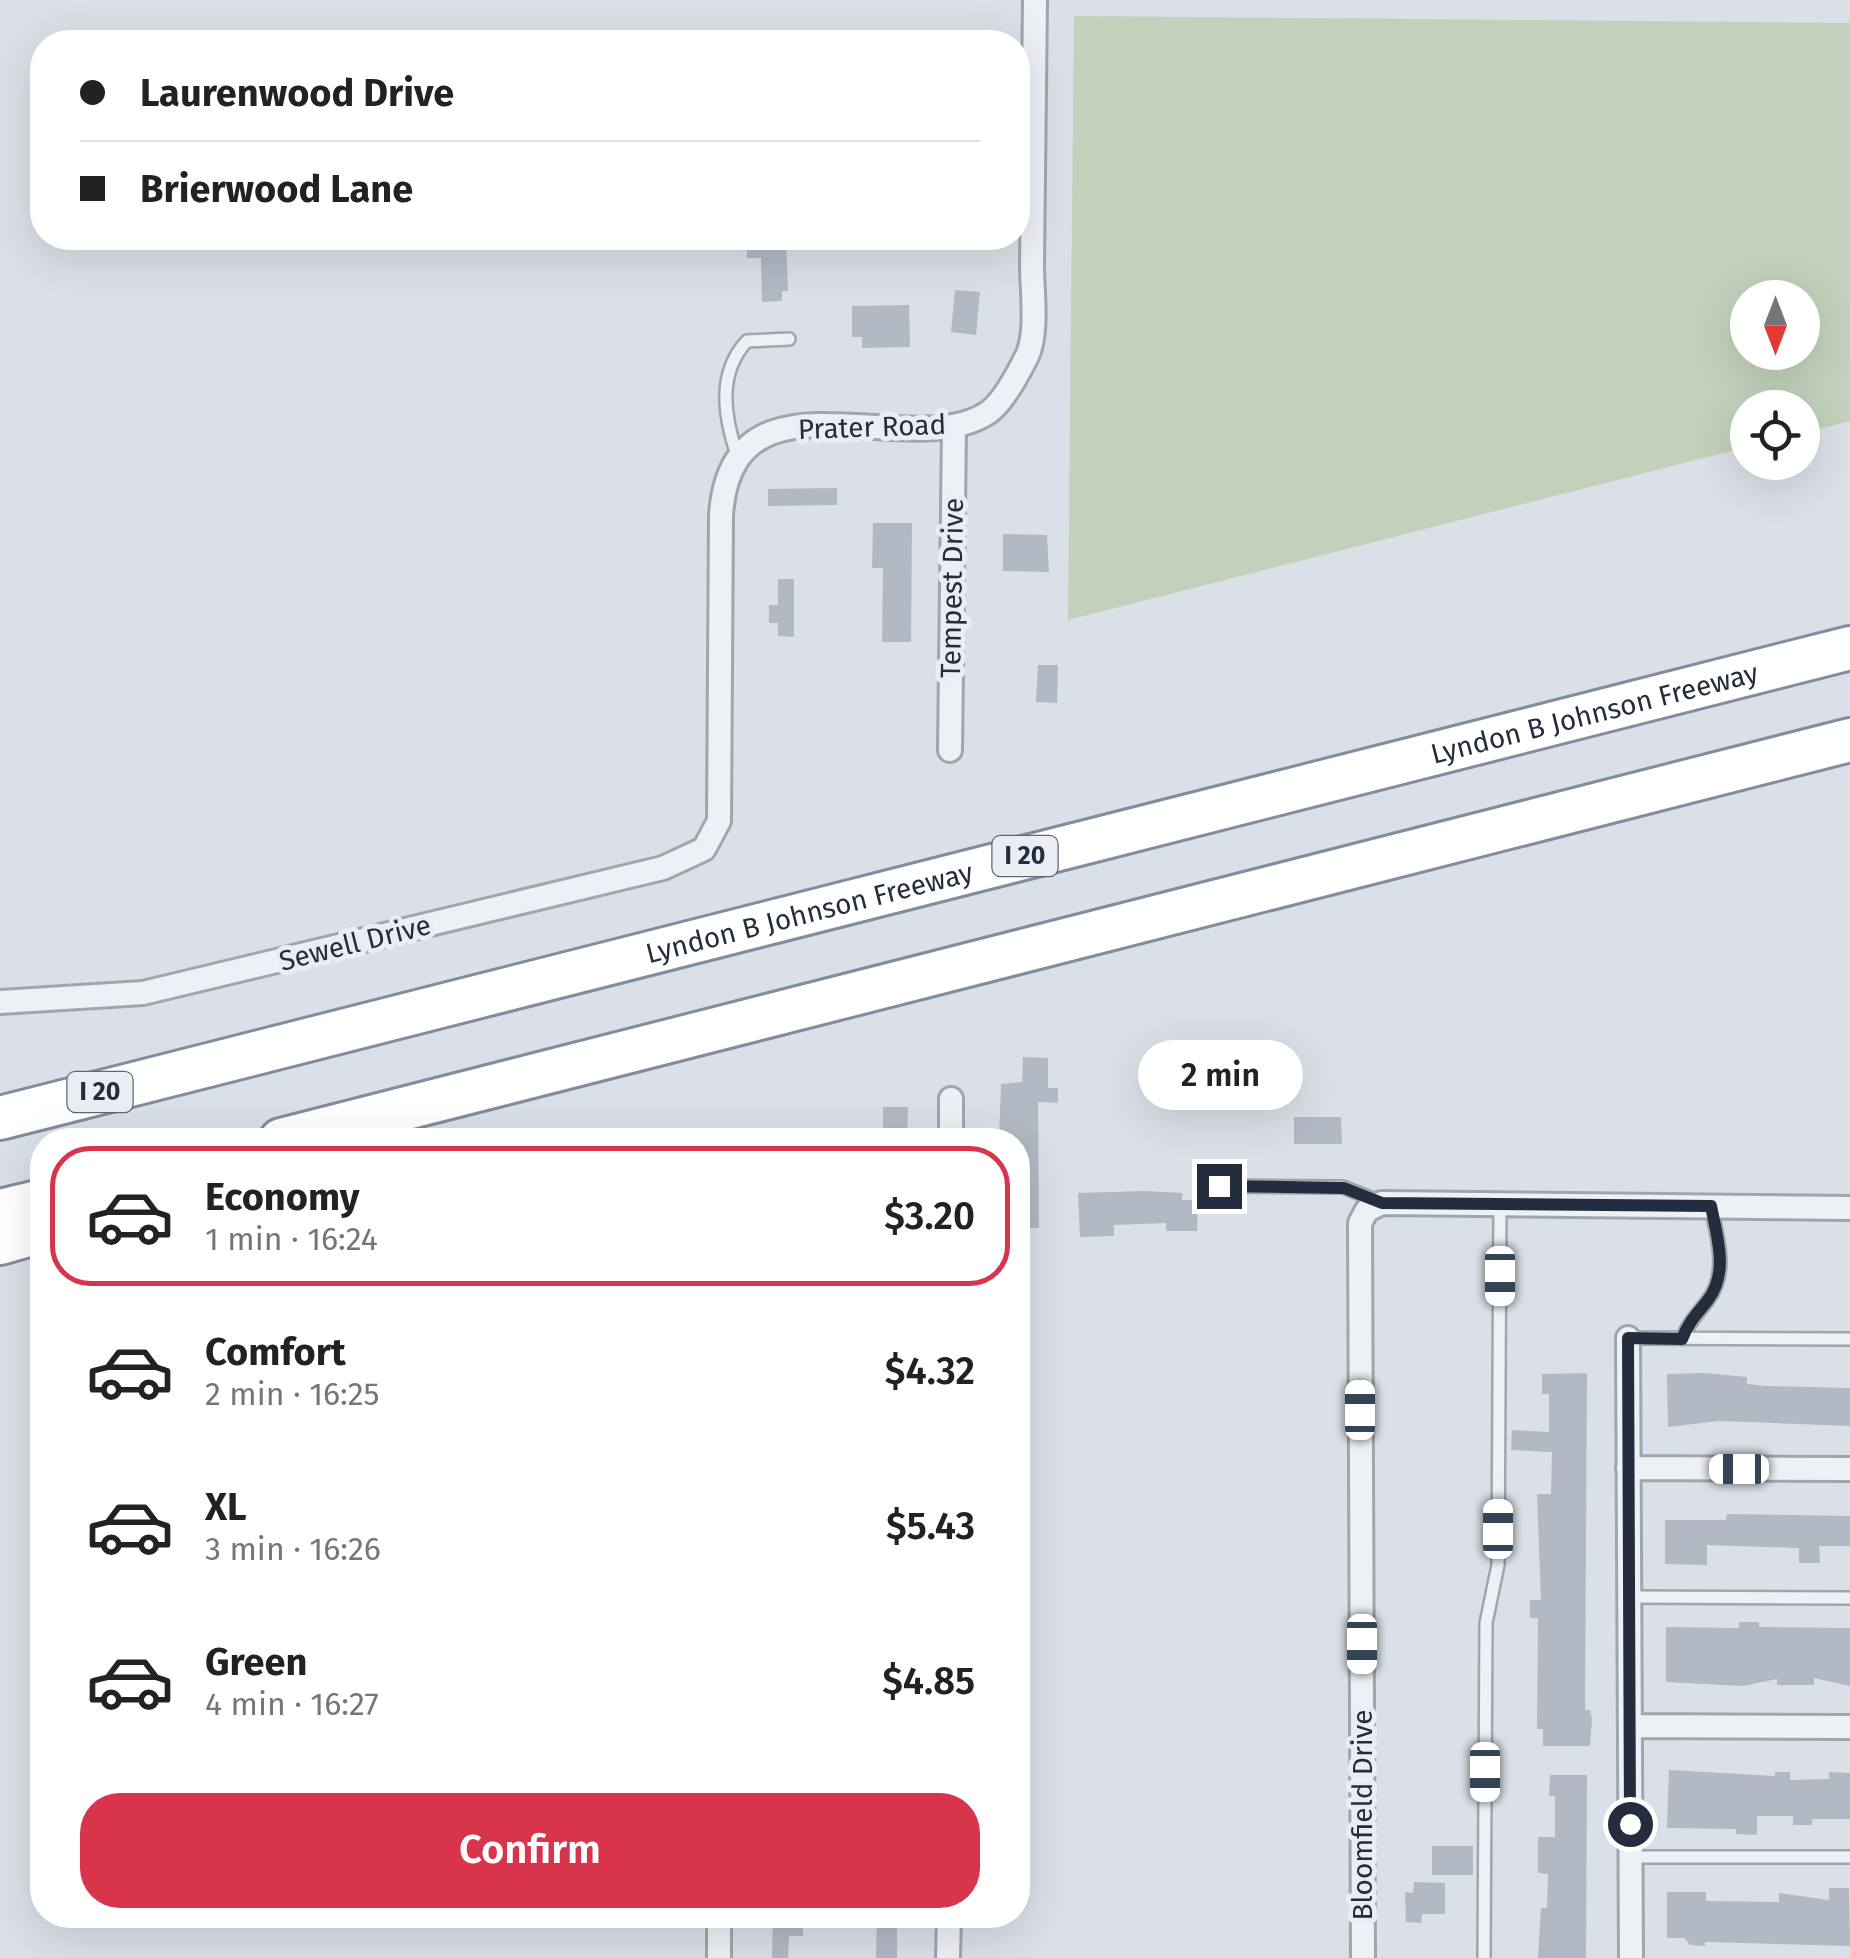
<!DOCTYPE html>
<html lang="en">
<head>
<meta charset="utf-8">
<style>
	:root { --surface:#fff; --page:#f6f6f6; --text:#222; --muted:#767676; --line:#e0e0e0; --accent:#d8344c }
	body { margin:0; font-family:"Fira Sans",sans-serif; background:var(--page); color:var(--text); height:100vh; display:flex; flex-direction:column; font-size:38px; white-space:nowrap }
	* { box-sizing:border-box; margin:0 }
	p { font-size:32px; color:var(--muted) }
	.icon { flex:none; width:55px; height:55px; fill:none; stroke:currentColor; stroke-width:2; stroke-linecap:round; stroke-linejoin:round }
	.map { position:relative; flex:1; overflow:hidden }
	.drawer { position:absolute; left:30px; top:1128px; width:1000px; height:800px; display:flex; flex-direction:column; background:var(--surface); border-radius:40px; box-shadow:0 10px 40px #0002 }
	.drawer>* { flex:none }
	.hud { position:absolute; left:30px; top:30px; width:1000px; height:220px; border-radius:40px; box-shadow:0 10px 40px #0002; display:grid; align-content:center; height:220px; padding:0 50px; background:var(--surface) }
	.needle { width:65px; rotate:180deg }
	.buttons { position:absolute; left:1730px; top:280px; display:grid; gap:20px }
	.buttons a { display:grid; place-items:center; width:90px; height:90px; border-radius:50%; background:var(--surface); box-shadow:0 10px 40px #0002; font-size:50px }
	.end { position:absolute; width:45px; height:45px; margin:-22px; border:12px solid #242d3d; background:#fff; box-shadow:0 0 0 5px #fff }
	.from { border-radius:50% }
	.bubble { position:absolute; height:70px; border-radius:35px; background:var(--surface); box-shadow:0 10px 40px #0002; font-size:32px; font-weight:600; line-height:70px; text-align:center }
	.car { position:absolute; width:30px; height:60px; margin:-30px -15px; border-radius:12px; box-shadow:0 0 8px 2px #0007; background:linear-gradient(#fff 24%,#345 0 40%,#fff 0 76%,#345 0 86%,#fff 0) }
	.hud b { display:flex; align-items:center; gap:35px; height:95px; font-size:38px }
	.hud b+b { border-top:2px solid var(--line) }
	.hud i { width:25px; height:25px; background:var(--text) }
	ul { padding:18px 0 0; list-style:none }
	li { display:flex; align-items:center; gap:30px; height:140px; margin:0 20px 15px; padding:0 30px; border:5px solid transparent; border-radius:40px }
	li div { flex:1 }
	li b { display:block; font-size:38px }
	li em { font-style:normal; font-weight:600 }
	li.current { border-color:var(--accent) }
	li>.icon { width:90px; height:90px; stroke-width:1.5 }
	.primary-button { display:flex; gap:20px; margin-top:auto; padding:20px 50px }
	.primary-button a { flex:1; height:115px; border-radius:40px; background:var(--accent); color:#fff; font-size:40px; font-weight:600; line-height:115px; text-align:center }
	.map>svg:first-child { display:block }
	.green { fill:#c1d1bb; fill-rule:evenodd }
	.building { fill:#b2b8c4 }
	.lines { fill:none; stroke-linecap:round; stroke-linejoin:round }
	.lane-casing { stroke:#a0a6b1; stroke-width:16 }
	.street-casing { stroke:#a0a6b1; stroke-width:28 }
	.highway-casing { stroke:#818c9e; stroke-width:48 }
	.lane { stroke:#edf0f5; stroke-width:11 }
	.street { stroke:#edf0f5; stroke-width:22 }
	.highway { stroke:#fff; stroke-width:42 }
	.route { stroke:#242d3d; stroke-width:12 }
	.labels { text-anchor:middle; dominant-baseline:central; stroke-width:10; stroke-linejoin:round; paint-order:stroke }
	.shield { fill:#eaeef4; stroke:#5f6774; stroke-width:2.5 }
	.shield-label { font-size:25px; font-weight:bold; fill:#242d3d }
	.street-label { font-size:28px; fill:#242d3d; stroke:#eaeef4 }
</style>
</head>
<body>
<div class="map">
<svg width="1850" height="1958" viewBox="0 0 1850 1958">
	<rect width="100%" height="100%" fill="#dbdfe7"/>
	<path class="green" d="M1074 16 1850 23V421L1803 433 1802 408H1748L1747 447 1068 620ZM1748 298H1802V352H1748Z"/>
	<path class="building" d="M786 238 788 291H782V301L762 302 761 258H747V239Z
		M955 290 980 292 976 335 951 332Z
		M909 305 910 347 862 348V337H852V306Z
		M837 488V505L768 506V489Z
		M873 523H912L911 642H882L883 568H872Z
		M1003 534 1047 535 1049 572 1003 571Z
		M778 579H794V637L778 636V623H769V605H778Z
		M1038 665H1058L1057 703 1036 702Z
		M1023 1057 1048 1058V1088H1058V1103L1038 1102 1039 1228H1018V1140H999L1001 1084 1022 1082Z
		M883 1107H908L907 1140H883Z
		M1294 1117H1341L1342 1144H1294Z
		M1145 1191 1182 1193V1200H1198L1197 1231H1166V1223L1114 1225V1236L1080 1237 1078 1193Z
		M1587 1373 1585 1710H1590L1592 1719 1590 1746H1543V1729H1537L1538 1618H1530V1600H1541L1537 1494H1551L1552 1452 1511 1450 1512 1430 1549 1432V1394H1542V1374Z
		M1704 1373 1747 1377V1384L1766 1386 1850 1388V1426L1719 1421 1668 1427 1667 1374Z
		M1727 1514 1850 1516V1546H1819L1820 1563H1799V1548L1707 1545V1565L1665 1564V1520H1726Z
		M1739 1622H1759V1627L1850 1628V1686L1814 1678V1685H1777V1679L1743 1686 1666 1682V1627L1739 1628Z
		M1669 1770 1775 1776V1772H1790V1780L1829 1779V1772L1850 1773V1819H1812V1825H1793V1816H1757V1835L1736 1834V1829L1667 1828Z
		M1550 1775H1587L1586 1958H1538L1541 1908H1547L1548 1874 1538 1873V1837H1555V1796H1549Z
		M1432 1846H1473V1875H1432Z
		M1414 1882 1445 1883V1914H1422L1421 1923 1406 1922 1405 1892 1413 1893Z
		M1829 1888H1849L1850 1946 1705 1942V1946L1690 1945 1685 1938H1667V1892H1706V1901L1779 1902V1893L1829 1900Z
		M773 1915H803V1936H789L788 1958H772Z
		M877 1915H897V1958H876Z"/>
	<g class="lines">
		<g class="lane-casing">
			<path id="lane" d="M737 455C724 416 717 373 747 341L789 339
				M1219 1186 1343 1187 1378 1201
				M1628 1338 1850 1339
				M1682 1339C1689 1321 1698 1314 1708 1300 1729 1272 1717 1237 1711 1207
				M1629 1597 1850 1598
				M1631 1857H1850
				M1484 1958 1486 1623 1498 1565 1500 1204"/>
		</g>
		<g class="street-casing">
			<path id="street" d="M950 750 954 427
				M0 1002 143 993 663 868 704 849 719 821 721 515C732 358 910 466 989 412 1004 401 1019 372 1027 356 1038 333 1032 291 1032 265 1033 177 1034 88 1035 0
				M951 1140V1099
				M1628 1338 1631 1958
				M1628 1468 1850 1469
				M1631 1726 1850 1727
				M719 1958V1915
				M948 1958 949 1915
				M1363 1958 1360 1223 1367 1210 1382 1203 1850 1208"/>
		</g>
		<g class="highway-casing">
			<g id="highway">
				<path id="s1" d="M0 1118 1850 648"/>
				<path d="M281 1140 1850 740"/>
				<path d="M0 1211 42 1201"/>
				<path d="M0 1243 42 1231"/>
			</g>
		</g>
		<use href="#lane" class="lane"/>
		<use href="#street" class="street"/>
		<use href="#highway" class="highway"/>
	</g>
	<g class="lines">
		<path class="route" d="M1219 1186 1344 1188 1382 1203 1711 1206C1717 1237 1729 1272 1708 1300 1697 1314 1689 1321 1682 1339L1628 1338 1630 1824"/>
	</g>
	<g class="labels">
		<g class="shield">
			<rect x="992.5" y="836" width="65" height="40" rx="8"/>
			<rect x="67.5" y="1072" width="65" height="40" rx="8"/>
		</g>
		<g class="shield-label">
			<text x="1025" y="856">I 20</text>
			<text x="100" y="1092">I 20</text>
		</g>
		<g class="street-label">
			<text transform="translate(872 427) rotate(-2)">Prater Road</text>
			<text transform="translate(952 588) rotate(-89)">Tempest Drive</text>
			<text stroke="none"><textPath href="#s1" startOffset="1645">Lyndon B Johnson Freeway</textPath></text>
			<text stroke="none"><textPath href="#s1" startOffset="835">Lyndon B Johnson Freeway</textPath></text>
			<text transform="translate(355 943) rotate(-14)">Sewell Drive</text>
			<text transform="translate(1362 1815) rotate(-90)">Bloomfield Drive</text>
		</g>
	</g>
</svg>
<div class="buttons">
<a><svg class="needle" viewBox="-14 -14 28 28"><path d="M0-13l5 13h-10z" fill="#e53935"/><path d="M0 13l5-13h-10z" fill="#767676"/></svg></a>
<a><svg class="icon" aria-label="locate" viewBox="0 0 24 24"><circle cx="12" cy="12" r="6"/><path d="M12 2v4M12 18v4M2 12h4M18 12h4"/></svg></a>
</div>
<i class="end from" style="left:1630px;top:1824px"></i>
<i class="end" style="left:1219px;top:1186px"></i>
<div class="bubble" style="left:1138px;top:1040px;width:165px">2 min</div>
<i class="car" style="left:1500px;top:1276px;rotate:180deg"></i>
<i class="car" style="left:1360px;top:1410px;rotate:0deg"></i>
<i class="car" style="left:1739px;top:1469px;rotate:270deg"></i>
<i class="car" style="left:1498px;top:1529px;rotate:0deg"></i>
<i class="car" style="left:1362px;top:1644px;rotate:180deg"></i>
<i class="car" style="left:1485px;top:1772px;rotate:180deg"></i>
<div class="hud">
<b><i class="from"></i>Laurenwood Drive</b>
<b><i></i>Brierwood Lane</b>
</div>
<section class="drawer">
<ul>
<li class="current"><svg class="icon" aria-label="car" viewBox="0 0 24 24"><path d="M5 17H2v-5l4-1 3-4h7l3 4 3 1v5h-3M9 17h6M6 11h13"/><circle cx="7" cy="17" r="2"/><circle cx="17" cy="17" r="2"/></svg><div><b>Economy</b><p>1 min · 16:24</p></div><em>$3.20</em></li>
<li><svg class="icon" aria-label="car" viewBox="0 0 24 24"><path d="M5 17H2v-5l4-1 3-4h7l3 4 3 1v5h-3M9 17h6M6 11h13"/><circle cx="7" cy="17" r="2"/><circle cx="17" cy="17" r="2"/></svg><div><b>Comfort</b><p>2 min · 16:25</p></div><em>$4.32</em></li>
<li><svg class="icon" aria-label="car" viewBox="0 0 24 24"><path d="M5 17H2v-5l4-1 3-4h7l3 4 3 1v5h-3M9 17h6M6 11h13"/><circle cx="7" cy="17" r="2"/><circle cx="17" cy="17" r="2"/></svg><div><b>XL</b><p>3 min · 16:26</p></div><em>$5.43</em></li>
<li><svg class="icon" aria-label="car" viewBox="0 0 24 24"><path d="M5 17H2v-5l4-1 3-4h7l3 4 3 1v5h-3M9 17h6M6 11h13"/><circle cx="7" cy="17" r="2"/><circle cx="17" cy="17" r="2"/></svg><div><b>Green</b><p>4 min · 16:27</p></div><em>$4.85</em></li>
</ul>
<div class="primary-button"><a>Confirm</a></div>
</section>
</div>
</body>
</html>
